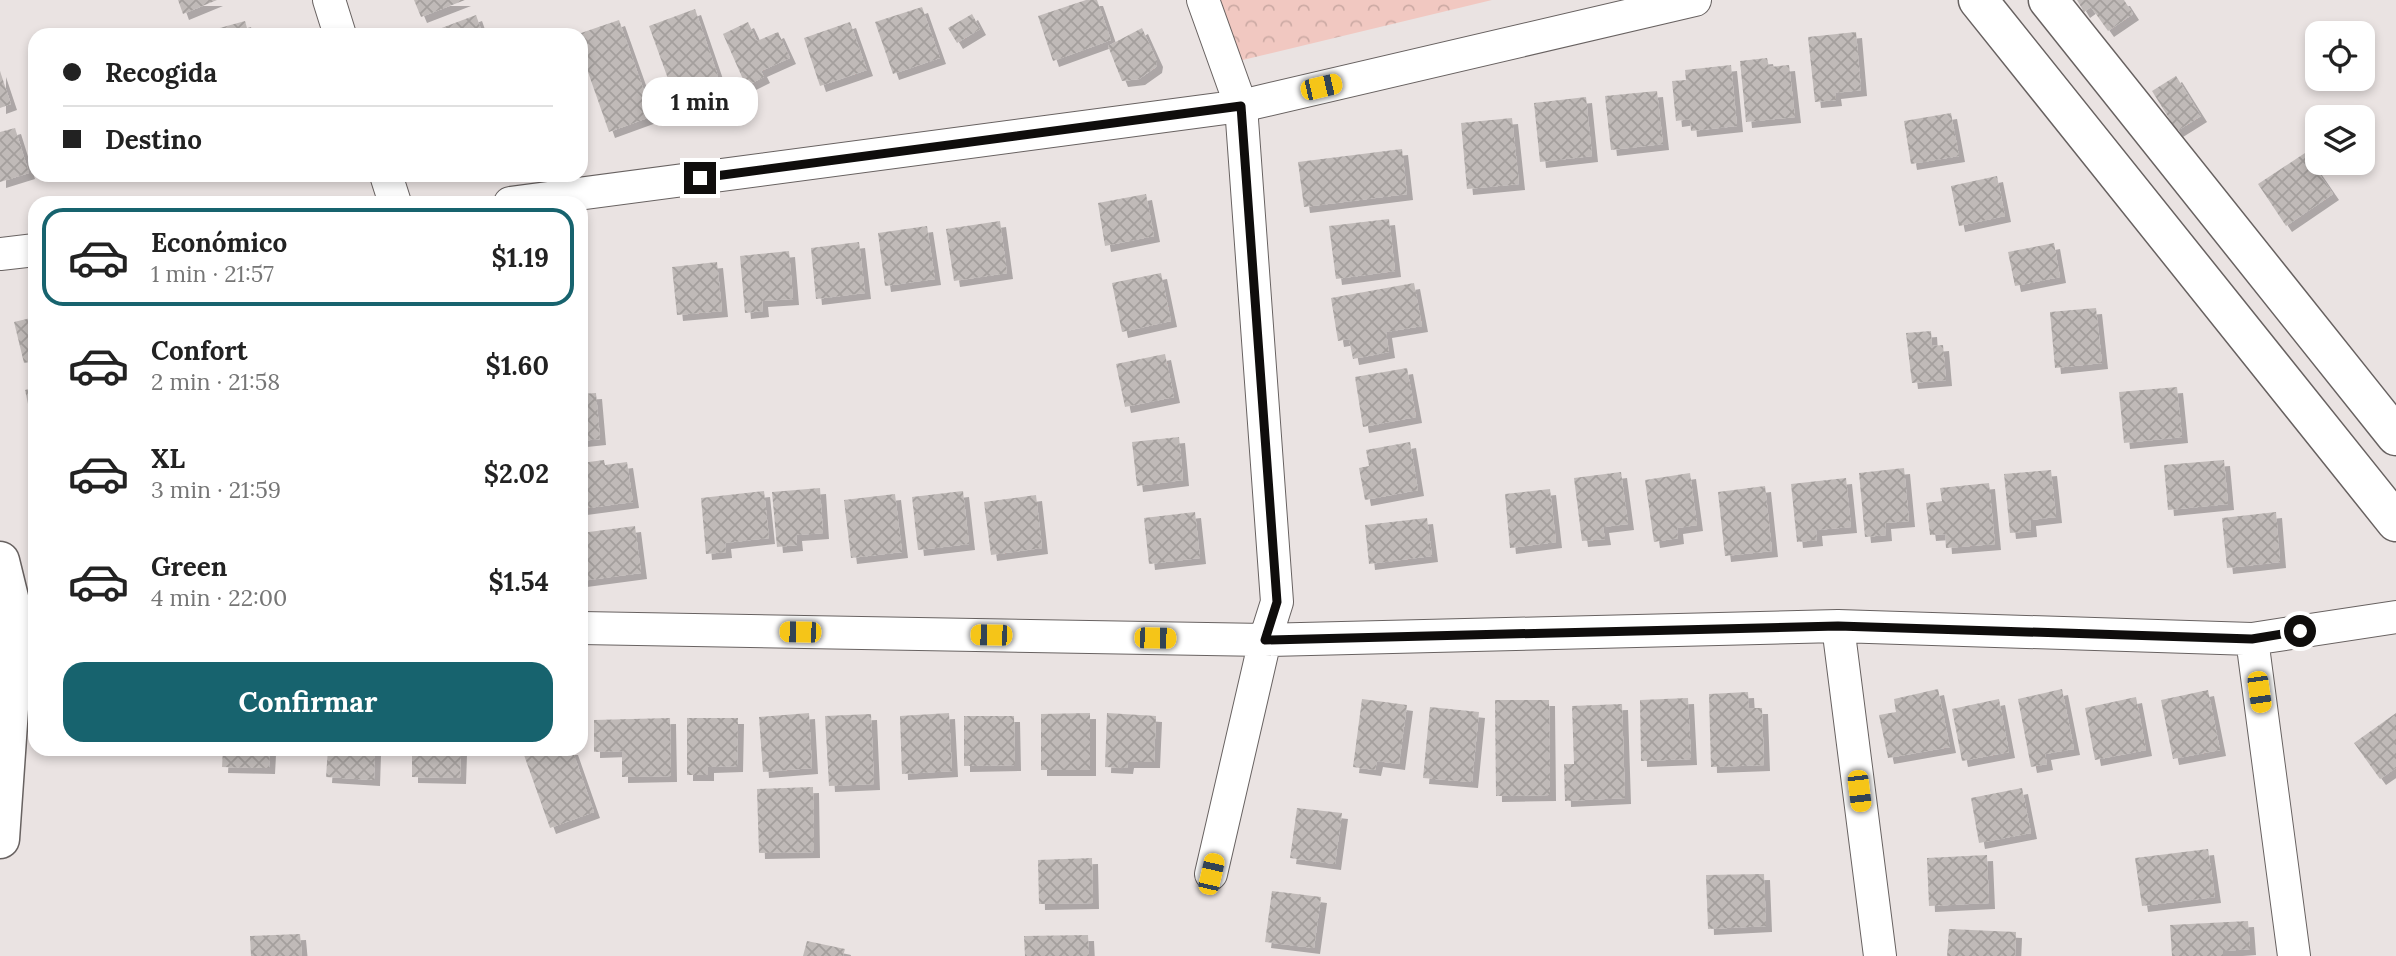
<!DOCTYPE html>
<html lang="es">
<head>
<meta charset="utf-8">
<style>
	:root { --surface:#fff; --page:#f6f6f6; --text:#222; --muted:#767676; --line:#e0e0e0; --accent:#17636e }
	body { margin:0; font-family:Lora,serif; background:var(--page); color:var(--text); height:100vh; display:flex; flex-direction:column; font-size:26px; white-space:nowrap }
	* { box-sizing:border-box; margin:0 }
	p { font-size:23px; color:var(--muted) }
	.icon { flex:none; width:38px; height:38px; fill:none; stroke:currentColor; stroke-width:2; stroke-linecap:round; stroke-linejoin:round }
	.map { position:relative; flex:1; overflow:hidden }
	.panel { position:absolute; left:28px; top:196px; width:560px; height:560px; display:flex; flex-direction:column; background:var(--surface); border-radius:21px; box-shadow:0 4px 10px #0003 }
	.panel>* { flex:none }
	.guide { position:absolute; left:28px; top:28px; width:560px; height:154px; border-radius:21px; box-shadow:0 4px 10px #0003; display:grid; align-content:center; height:154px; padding:0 35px; background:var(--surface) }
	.tools { position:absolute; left:2305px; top:21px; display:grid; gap:14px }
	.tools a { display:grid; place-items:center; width:70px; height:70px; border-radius:14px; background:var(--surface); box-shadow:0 4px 10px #0003; font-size:35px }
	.end { position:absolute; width:32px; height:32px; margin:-16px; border:9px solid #0f0d0c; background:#fff; box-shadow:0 0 0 4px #fff }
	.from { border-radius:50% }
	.bubble { position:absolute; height:49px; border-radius:21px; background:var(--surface); box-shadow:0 4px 10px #0003; font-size:23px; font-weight:700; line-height:49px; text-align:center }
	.car { position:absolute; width:21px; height:42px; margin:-21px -10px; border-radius:9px; box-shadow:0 0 5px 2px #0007; background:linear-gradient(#f5c518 24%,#345 0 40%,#f5c518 0 76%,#345 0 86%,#f5c518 0) }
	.guide b { display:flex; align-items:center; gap:24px; height:66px; font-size:26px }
	.guide b+b { border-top:2px solid var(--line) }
	.guide i { width:18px; height:18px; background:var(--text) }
	ul { padding:12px 0 0; list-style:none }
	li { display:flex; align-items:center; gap:21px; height:98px; margin:0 14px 10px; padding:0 21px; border:4px solid transparent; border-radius:21px }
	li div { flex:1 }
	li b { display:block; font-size:26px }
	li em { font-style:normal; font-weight:700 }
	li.on { border-color:var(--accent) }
	li>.icon { width:63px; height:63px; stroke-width:1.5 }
	.cta { display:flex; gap:14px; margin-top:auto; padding:14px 35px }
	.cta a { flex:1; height:80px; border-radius:21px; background:var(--accent); color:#fff; font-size:28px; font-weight:700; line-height:80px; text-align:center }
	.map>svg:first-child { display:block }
	.park { fill:url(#park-crowns) }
	.building { fill:url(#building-cross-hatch); filter:url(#shadow) }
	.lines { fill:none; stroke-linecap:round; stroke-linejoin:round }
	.minor-casing { stroke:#686261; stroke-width:34 }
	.tertiary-casing { stroke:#686261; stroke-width:41 }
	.minor { stroke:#fff; stroke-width:32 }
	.tertiary { stroke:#fff; stroke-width:38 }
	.route { stroke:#0f0d0c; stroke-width:9 }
</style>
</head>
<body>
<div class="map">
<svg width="2396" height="956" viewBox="0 0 2396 956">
	<defs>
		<pattern id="park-crowns" width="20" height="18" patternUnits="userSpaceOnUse" patternTransform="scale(1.75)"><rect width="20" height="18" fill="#f1c8c1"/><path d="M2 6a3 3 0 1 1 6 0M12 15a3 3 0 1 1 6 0" fill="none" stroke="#cdaba5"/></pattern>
		<pattern id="building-cross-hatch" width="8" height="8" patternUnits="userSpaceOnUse" patternTransform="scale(1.75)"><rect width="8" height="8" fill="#c0bab8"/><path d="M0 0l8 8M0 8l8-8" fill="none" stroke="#a49f9d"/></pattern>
		<filter id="shadow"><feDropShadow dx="6" dy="6" stdDeviation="0" flood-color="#0004"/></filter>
	</defs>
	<rect width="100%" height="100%" fill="#eae3e2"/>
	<path class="park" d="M1210 0H1492L1230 63Z"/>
	<path class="building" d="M178 0H217L183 14Z
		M414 0H465L421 17Z
		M1086 0H1097L1111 40 1053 61 1038 16Z
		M2077 0H2124L2133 14 2108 31 2091 7 2084 12Z
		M922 7 940 58 893 74 875 22Z
		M695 9 718 76 691 85 695 95 676 101 649 26Z
		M972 14 980 29 957 43 948 28Z
		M476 15 483 35H423Z
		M619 20 653 116 609 132 581 52V33Z
		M245 21 249 35H198V34Z
		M748 22 757 41 778 32 790 58 761 71 764 77 746 86 723 34Z
		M850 22 867 70 820 86 804 38Z
		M1142 28 1157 61 1156 67 1139 79 1122 81 1108 46Z
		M1856 32 1861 90 1835 93 1836 100 1815 102 1808 37Z
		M1767 58 1769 67 1789 65 1795 117 1746 122 1740 61Z
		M1731 65 1737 126 1691 131 1690 119 1676 121 1672 81 1686 80 1685 70Z
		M0 71 11 104 0 108Z
		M2176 76 2201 116 2177 131 2152 91Z
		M1657 91 1663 144 1611 150 1605 96Z
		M1586 97 1592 156 1540 162 1534 103Z
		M1951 113 1959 156 1911 164 1904 121Z
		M1512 118 1519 184 1467 189 1461 123Z
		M15 128 29 173 0 182V132Z
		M1402 149 1407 194 1304 207 1298 162Z
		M2305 153 2333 194 2286 226 2258 184Z
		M1997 176 2005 216 1959 226 1951 186Z
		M1146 194 1154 236 1105 246 1098 203Z
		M1389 219 1395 271 1336 279 1329 226Z
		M1000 221 1007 273 954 281 946 229Z
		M927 226 935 279 885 286 878 233Z
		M859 242 865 293 816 299 811 248Z
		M2054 243 2060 277 2015 286 2008 252Z
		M789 251 793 299 762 301 763 311 745 313 740 256Z
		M717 262 722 311 677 315 672 267Z
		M1161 273 1171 321 1122 332 1112 283Z
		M1414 283 1422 326 1386 332 1389 352 1353 359 1349 339 1338 341 1331 298Z
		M2096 308 2102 363 2055 368 2050 312Z
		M35 317V361L24 363 14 322Z
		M1931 331 1932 346 1943 345 1946 380 1912 383 1906 333Z
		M1165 354 1174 397 1125 407 1116 364Z
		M1407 368 1416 417 1363 427 1355 377Z
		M35 387V432H34L25 390Z
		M2177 387 2182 437 2124 443 2119 392Z
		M596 393 600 439 581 441V394Z
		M1179 437 1183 480 1137 486 1132 442Z
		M1410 442 1418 490 1365 500 1359 468 1369 466 1366 450Z
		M604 460 605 465 627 462 633 502 581 509V463Z
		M2224 460 2228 504 2168 510 2164 465Z
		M1904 468 1909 521 1885 523 1886 535 1865 537 1859 473Z
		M2051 470 2056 517 2030 520 2031 531 2010 533 2004 474Z
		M1621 472 1628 524 1603 527 1605 539 1582 541 1574 478Z
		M1690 473 1697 525 1677 528 1678 538 1654 542 1645 480Z
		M1846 478 1851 527 1816 530 1817 540 1797 542 1791 484Z
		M1989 483 1995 544 1946 548 1945 534 1930 535 1926 503 1942 501 1940 488Z
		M1765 486 1772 551 1725 556 1718 492Z
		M820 488 823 533 796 535 797 545 777 547 772 492Z
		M1550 489 1556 542 1510 548 1505 494Z
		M764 491 769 538 725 543 726 552 706 554 701 498Z
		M963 491 969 544 918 550 912 497Z
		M895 494 902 552 851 558 844 500Z
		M1036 495 1042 548 991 555 984 502Z
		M1195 512 1200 558 1149 564 1144 518Z
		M2276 512 2280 562 2227 568 2222 518Z
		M1427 518 1432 556 1369 564 1365 525Z
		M635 526 641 573 581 581V533Z
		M1938 689 1950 747 1888 758 1879 715 1896 712 1894 699Z
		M2062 689 2074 749 2045 754 2047 764 2031 767 2018 699Z
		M2208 690 2220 750 2173 759 2161 700Z
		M1748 692 1749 708H1762L1764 765 1711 767 1709 694Z
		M2136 697 2146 750 2095 760 2085 708Z
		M1688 698 1691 759 1641 761 1640 700Z
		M1362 699 1407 705 1399 764 1377 761 1375 770 1353 767Z
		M1999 699 2009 752 1962 761 1952 709Z
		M1495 700H1549L1550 795 1496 796Z
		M1622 704 1625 798 1565 801 1564 764H1574L1572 706Z
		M1430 707 1479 712 1472 782 1423 778Z
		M809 713 812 768 763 772 759 717Z
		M949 713 952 771 902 774 900 716Z
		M1090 713V770H1041V714Z
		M1107 713 1156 716 1154 762H1128L1127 768 1105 767Z
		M2396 713V768L2380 779 2354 743Z
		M871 714 874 784 829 786 825 716Z
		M964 716H1014L1015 765 964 766Z
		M670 718 671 776 622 777V751L594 752V720Z
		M687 718H738L737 766 708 767V775H687Z
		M223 749H270L269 768 222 767Z
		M328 749H375L374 780 326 777Z
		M412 749H461L460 778 412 777Z
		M542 749H572L594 812 550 828 524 755Z
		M813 787 814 852 759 853 757 789Z
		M2022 788 2031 833 1979 843 1971 798Z
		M1297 808 1342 813 1335 864 1290 858Z
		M2208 849 2215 897 2142 906 2135 858Z
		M1987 855 1989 903 1929 906 1927 858Z
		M1092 858 1093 903 1039 904 1038 860Z
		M1764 874 1766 926 1708 929 1706 875Z
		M1272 891 1321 897 1314 948 1265 942Z
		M2248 921 2250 949 2223 951V956H2172L2170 925Z
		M1949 929 2016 932 2015 956H1947Z
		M300 934 302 956H251L250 936Z
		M1088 935 1089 956H1025L1024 936Z
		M807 941 845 949 843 956H803Z"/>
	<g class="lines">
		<g class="minor-casing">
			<path id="minor" d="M329 0 340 35
				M1203 0 1241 106 1277 602 1265 640 1211 874
				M386 175 395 203
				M510 203 1241 106 1695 0
				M0 254 35 250
				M1838 626 1880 956
				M581 628 1265 640 1838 626 2252 639 2396 617
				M2252 639 2294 956"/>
		</g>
		<g class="tertiary-casing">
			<path id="tertiary" d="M1978 0 2396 522
				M2048 0 2396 436
				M0 561 15 622 0 839"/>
		</g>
		<use href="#minor" class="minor"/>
		<use href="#tertiary" class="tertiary"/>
	</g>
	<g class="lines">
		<path class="route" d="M700 178 1241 106 1277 602 1265 640 1838 626 2252 639 2300 631"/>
	</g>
</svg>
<div class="tools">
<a><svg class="icon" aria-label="locate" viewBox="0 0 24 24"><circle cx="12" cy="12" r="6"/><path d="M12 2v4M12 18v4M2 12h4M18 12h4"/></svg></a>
<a><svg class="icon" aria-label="layers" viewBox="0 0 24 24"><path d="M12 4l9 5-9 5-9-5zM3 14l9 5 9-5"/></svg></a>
</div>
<i class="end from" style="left:2300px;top:631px"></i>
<i class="end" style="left:700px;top:178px"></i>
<div class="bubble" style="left:642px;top:77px;width:116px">1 min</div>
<i class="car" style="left:1321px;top:87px;rotate:77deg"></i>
<i class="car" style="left:800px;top:632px;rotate:271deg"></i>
<i class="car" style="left:991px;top:635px;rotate:271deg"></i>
<i class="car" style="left:1155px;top:638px;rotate:91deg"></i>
<i class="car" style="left:2259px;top:692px;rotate:172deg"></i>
<i class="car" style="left:1859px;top:791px;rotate:173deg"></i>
<i class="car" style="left:1211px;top:874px;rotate:13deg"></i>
<div class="guide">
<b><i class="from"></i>Recogida</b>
<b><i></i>Destino</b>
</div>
<section class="panel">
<ul>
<li class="on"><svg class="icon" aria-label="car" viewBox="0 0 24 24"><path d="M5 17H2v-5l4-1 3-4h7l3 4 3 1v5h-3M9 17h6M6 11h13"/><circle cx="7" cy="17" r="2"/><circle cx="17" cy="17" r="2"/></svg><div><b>Económico</b><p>1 min · 21:57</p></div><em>$1.19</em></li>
<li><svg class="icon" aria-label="car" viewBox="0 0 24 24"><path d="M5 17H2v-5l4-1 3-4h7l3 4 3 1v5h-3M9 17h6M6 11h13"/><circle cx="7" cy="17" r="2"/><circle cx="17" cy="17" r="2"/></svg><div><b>Confort</b><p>2 min · 21:58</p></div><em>$1.60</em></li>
<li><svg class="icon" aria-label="car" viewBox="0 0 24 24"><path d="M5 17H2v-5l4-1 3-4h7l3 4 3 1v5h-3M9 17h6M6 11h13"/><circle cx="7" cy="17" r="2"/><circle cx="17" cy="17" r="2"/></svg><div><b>XL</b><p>3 min · 21:59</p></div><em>$2.02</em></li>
<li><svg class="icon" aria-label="car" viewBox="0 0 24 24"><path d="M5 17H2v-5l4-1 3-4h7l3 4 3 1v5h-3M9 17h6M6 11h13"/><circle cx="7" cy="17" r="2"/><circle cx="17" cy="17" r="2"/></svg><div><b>Green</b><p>4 min · 22:00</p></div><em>$1.54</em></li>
</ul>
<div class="cta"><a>Confirmar</a></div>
</section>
</div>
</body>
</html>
